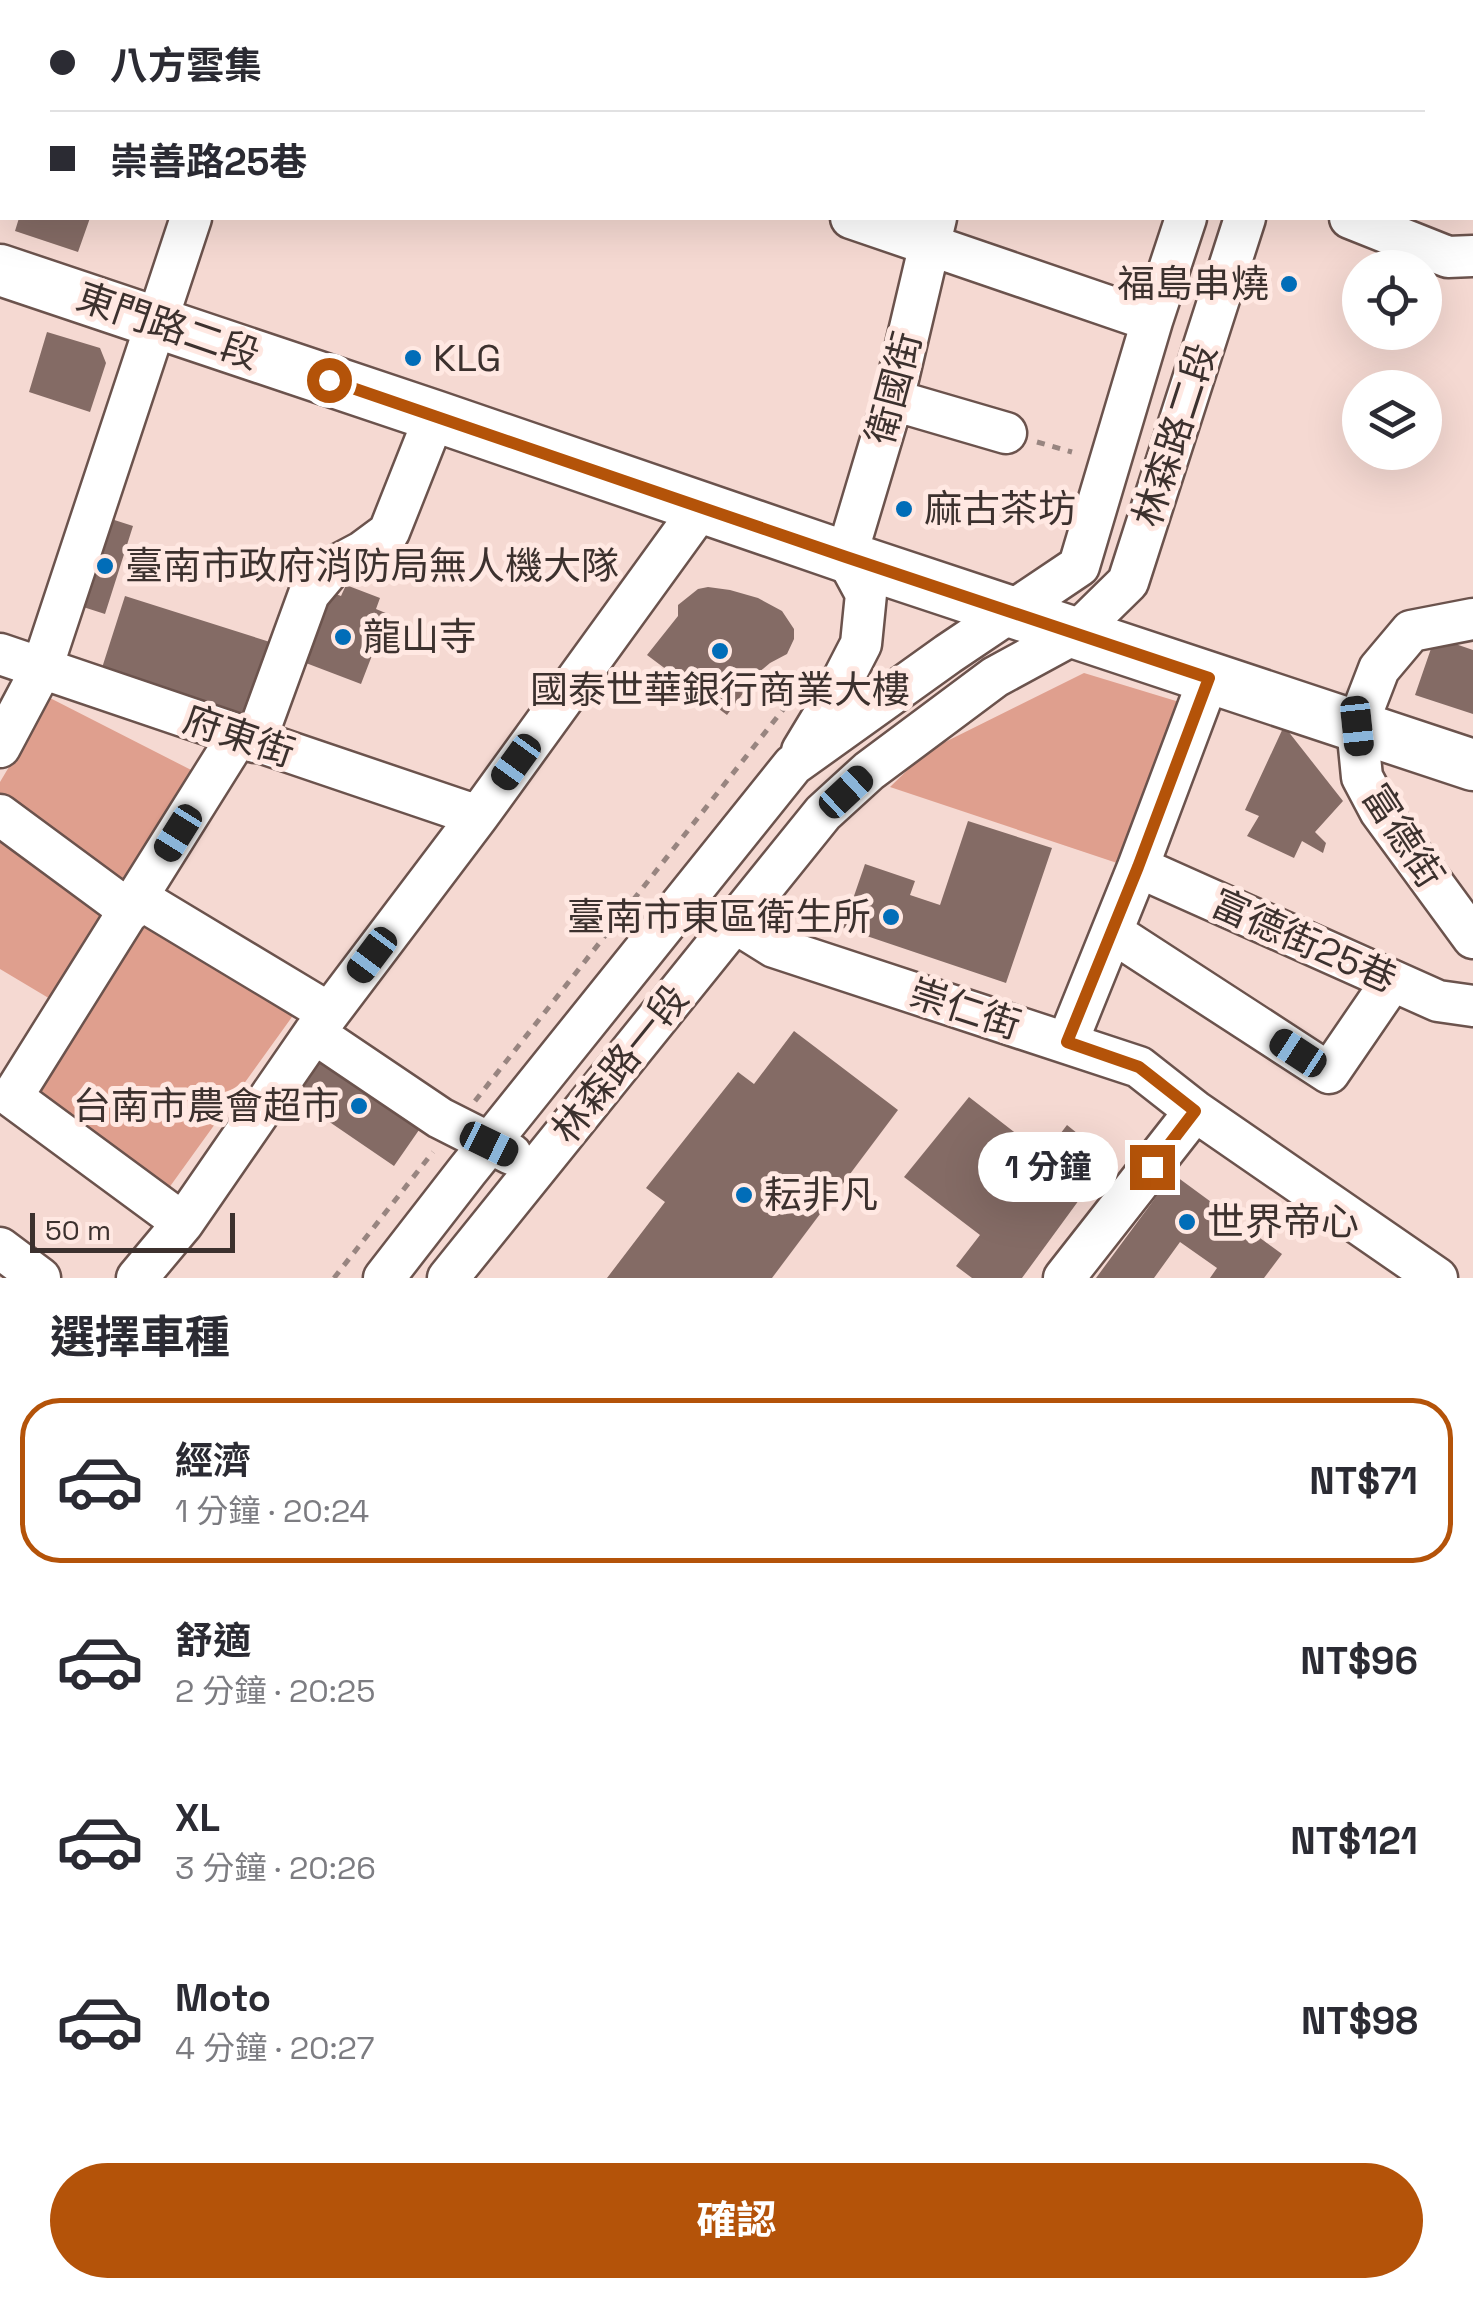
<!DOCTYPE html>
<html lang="zh-TW">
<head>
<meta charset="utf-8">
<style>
	:root { --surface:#fff; --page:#f7f7f7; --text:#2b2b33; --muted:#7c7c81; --line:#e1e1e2; --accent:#b45309 }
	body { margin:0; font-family:"Space Grotesk","Noto Sans TC",sans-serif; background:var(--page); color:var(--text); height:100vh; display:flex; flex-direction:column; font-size:38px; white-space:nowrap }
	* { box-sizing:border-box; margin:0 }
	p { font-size:32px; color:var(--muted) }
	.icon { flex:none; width:55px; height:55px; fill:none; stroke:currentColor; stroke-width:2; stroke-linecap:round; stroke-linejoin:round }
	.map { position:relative; height:1278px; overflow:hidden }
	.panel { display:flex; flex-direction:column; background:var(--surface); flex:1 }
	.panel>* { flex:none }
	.guide { position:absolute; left:0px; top:0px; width:1475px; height:220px; box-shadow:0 10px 40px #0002; display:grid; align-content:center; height:220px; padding:0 50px; background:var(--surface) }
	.fabs { position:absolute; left:1342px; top:250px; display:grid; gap:20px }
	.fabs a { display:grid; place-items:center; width:100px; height:100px; border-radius:50%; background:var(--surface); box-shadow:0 10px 40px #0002; font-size:50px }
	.scale { position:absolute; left:30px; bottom:25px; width:205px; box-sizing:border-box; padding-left:10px; border:5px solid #3c312e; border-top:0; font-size:28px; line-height:35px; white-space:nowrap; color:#3c312e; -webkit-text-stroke:8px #ffe8e2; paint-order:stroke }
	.end { position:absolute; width:45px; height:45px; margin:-22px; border:12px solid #b45309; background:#fff; box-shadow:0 0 0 5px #fff }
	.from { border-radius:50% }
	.bubble { position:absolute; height:70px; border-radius:35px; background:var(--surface); box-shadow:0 10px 40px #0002; font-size:32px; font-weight:700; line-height:70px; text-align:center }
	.car { position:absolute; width:30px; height:60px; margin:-30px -15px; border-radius:12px; box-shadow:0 0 8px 2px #0007; background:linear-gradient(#222 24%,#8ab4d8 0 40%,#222 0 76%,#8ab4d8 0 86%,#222 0) }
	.guide b { display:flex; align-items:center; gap:35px; height:95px; font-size:38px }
	.guide b+b { border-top:2px solid var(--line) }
	.guide i { width:25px; height:25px; background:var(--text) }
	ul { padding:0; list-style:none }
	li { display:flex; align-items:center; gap:30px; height:165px; margin:0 20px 15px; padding:0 30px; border:5px solid transparent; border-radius:40px }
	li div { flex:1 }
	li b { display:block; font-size:38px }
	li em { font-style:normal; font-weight:700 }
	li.active { border-color:var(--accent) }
	li>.icon { width:90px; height:90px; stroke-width:1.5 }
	h2 { padding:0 50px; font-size:45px; line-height:120px }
	.button { display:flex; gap:20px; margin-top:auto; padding:20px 50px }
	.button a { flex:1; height:115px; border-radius:60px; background:var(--accent); color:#fff; font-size:40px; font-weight:700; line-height:115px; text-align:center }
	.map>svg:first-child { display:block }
	.green { fill:#df9f8e }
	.building { fill:#846b65 }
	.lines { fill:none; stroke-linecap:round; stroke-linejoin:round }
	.minor-casing { stroke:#6b534d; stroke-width:45 }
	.major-casing { stroke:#6b534d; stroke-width:55 }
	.path { stroke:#988580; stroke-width:5; stroke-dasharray:8 8; stroke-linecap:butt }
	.minor { stroke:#fff; stroke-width:40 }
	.major { stroke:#fff; stroke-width:50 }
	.route { stroke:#b45309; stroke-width:12 }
	.poi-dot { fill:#016db8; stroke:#ffe8e2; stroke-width:4 }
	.labels { text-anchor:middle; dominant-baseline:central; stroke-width:10; stroke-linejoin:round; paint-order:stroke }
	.poi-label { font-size:38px; fill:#3c312e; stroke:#ffe8e2; text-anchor:start }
	.street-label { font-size:38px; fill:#3c312e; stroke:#ffe8e2 }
</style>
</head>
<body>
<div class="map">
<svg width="1473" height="1278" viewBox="0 0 1473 1278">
	<rect width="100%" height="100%" fill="#f5d9d2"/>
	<path class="green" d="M1084 673 1176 701 1182 707 1126 866 890 787 927 751Z
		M50 698 201 775 116 912 297 1010 166 1192 28 1097 77 1015 0 969V782Z"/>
	<path class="building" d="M19 218H90L78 252 15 231Z
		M47 332 100 348 106 363 90 412 29 392Z
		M105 517 133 526 105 614 77 605Z
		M346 585 380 598 376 609 388 614 361 684 298 660 325 590 341 596Z
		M708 587 730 590 758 598 782 611 794 629V639L787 654 770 663 758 673 727 715 647 655 678 616V605L698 589Z
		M125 596 273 643 249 718 101 671Z
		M1435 637 1473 650V714L1415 695Z
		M1284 726 1343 801 1315 832 1326 843 1323 853 1302 841 1294 858 1247 836 1259 816 1245 810Z
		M968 821 1052 848 1006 983 843 928 865 864 915 881 910 895 940 905Z
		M794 1031 898 1110 772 1278H607L665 1202 646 1188 738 1072 754 1084Z
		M325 1045 428 1117 394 1166 290 1095Z
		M969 1097 1044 1155 1067 1125 1109 1159 1022 1278H972L956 1266 980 1235 904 1177Z
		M1173 1174 1282 1254 1264 1278H1210L1217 1268 1180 1242 1154 1278H1096Z"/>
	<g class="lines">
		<g class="minor-casing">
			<path id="minor" d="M201 0 208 2
				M374 0 375 2
				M568 0V2
				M997 0 1009 2
				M1255 2 1256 0
				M1311 2 1312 0
				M851 218 1152 321
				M1350 218 1448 257 1473 256
				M893 400 1006 433
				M1473 619 1411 631 1379 669 1357 726 1362 777 1380 811 1473 938
				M0 654 478 816
				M255 742 309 594 330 569 362 552 389 532 435 416
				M0 747 42 668 191 218
				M802 751 828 708 861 644 866 594 846 557 893 400 936 218
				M0 815 130 911
				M1138 867 1438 1001 1473 1006
				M138 898 329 1013
				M734 922 774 947 1139 1067 1195 1111 1437 1278
				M1112 932 1329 1073 1392 981
				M314 1033 440 1118 511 1154
				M1067 1043 1138 867 1209 678
				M183 1223 12 1097 238 736
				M0 1248 40 1278
				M137 1278 183 1223 314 1033 478 816 701 508
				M384 1278 467 1171 793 765 948 654 1079 566 1152 321 1186 218
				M448 1278 823 813 869 771 995 677 1076 633 1128 582 1245 218
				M1064 1278 1195 1111"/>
		</g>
		<g class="major-casing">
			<path id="major" d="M0 270 435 416 846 557 1473 765"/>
		</g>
		<path class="path" d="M1037 442 1072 452
			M475 1101 793 697
			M334 1278 433 1152"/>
		<use href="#minor" class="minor"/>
		<use href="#major" class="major"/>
	</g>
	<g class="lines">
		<path class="route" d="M329 380 846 557 1209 678 1138 867 1067 1042 1139 1067 1195 1111 1152 1167"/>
	</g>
	<g class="poi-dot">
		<circle cx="1289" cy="284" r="10"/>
		<circle cx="413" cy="358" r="10"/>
		<circle cx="904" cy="509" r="10"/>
		<circle cx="105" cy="566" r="10"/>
		<circle cx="343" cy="637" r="10"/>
		<circle cx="720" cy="651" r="10"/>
		<circle cx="891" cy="917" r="10"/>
		<circle cx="359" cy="1106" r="10"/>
		<circle cx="744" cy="1195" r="10"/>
		<circle cx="1187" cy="1222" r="10"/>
	</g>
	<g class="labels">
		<g class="poi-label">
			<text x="1269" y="284" text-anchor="end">福島串燒</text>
			<text x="433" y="358">KLG</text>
			<text x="924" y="509">麻古茶坊</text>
			<text x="125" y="566">臺南市政府消防局無人機大隊</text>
			<text x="363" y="637">龍山寺</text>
			<text x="720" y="690" text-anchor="middle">國泰世華銀行商業大樓</text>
			<text x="871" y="917" text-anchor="end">臺南市東區衛生所</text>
			<text x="339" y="1106" text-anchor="end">台南市農會超市</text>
			<text x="764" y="1195">耘非凡</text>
			<text x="1207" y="1222">世界帝心</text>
		</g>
		<g class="street-label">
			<text transform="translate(168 326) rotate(19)">東門路二段</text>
			<text transform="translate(894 388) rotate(-75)">衛國街</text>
			<text transform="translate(1175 435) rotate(-72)">林森路二段</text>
			<text transform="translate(239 736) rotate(19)">府東街</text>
			<text transform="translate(1403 836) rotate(57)">富德街</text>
			<text transform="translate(1304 941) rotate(24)">富德街25巷</text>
			<text transform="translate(965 1009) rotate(18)">崇仁街</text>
			<text transform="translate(620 1064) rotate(-51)">林森路一段</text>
		</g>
	</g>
</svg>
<div class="fabs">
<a><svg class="icon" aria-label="locate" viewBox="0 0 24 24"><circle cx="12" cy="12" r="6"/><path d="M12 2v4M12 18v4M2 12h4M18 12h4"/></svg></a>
<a><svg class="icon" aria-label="layers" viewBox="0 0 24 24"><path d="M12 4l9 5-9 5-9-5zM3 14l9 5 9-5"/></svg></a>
</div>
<div class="scale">50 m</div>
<i class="end from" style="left:329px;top:380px"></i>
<i class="end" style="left:1152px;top:1167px"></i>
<div class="bubble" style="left:978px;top:1132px;width:140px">1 分鐘</div>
<i class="car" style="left:1357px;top:726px;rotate:174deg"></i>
<i class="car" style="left:516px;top:762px;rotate:216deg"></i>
<i class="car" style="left:846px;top:792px;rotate:47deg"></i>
<i class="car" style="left:178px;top:833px;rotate:212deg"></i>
<i class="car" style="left:372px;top:955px;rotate:217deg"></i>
<i class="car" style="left:1298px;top:1053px;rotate:303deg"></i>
<i class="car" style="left:489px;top:1144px;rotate:116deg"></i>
<div class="guide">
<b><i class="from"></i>八方雲集</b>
<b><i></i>崇善路25巷</b>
</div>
</div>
<section class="panel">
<h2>選擇車種</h2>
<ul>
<li class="active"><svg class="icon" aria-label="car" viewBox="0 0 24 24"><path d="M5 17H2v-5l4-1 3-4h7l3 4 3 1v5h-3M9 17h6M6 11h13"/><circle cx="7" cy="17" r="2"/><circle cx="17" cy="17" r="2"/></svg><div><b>經濟</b><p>1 分鐘 · 20:24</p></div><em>NT$71</em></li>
<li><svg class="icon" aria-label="car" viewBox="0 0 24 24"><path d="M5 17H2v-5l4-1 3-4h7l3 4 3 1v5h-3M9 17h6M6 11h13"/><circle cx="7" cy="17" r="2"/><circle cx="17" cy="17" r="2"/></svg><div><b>舒適</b><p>2 分鐘 · 20:25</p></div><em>NT$96</em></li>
<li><svg class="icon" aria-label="car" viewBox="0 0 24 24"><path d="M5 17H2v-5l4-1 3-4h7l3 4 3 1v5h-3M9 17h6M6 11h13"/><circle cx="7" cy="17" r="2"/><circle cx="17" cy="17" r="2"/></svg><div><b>XL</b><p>3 分鐘 · 20:26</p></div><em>NT$121</em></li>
<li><svg class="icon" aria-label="car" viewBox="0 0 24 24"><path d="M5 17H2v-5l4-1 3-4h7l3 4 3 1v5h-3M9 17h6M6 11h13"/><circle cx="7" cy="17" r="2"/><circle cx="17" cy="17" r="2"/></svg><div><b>Moto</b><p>4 分鐘 · 20:27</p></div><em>NT$98</em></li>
</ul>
<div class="button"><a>確認</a></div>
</section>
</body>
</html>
